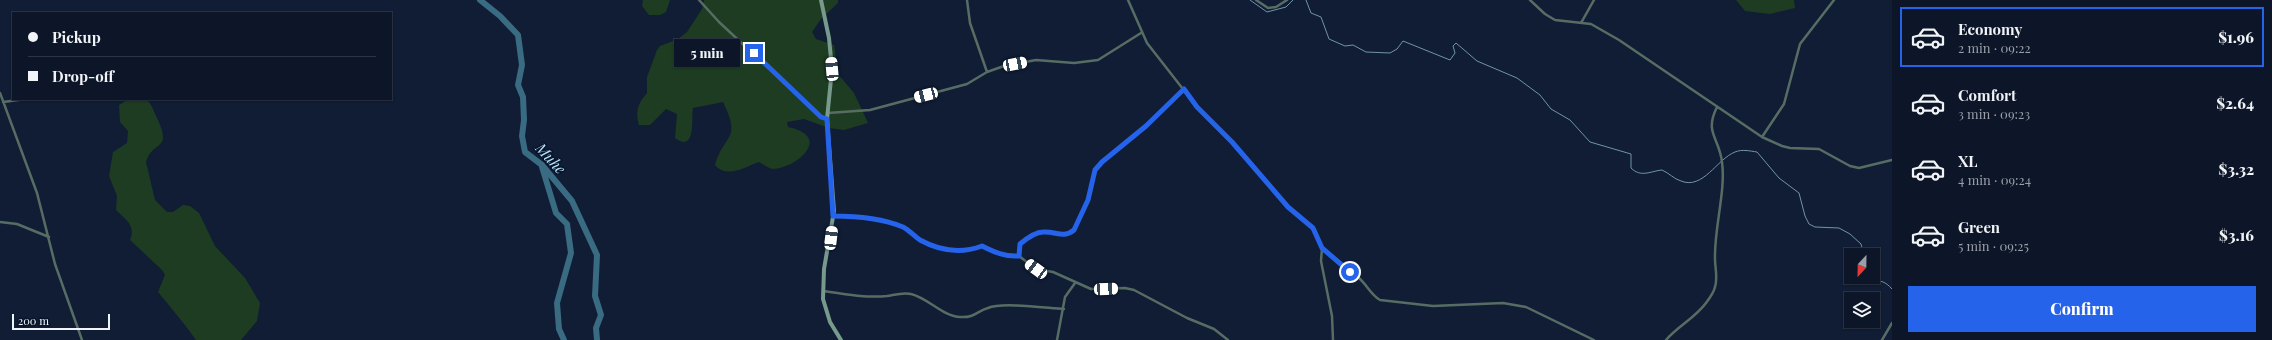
<!DOCTYPE html>
<html lang="en">
<head>
<meta charset="utf-8">
<style>
	:root { --surface:#0c1628; --page:#1a2334; --text:#f1f3f6; --muted:#9a9fa8; --line:#2c3545; --accent:#2563eb }
	body { margin:0; font-family:"Playfair Display",serif; background:var(--page); color:var(--text); height:100vh; display:flex; flex-direction:column; font-size:15px; white-space:nowrap }
	* { box-sizing:border-box; margin:0 }
	p { font-size:13px; color:var(--muted) }
	.icon { flex:none; width:22px; height:22px; fill:none; stroke:currentColor; stroke-width:2; stroke-linecap:round; stroke-linejoin:round }
	.map { position:relative; flex:1; overflow:hidden }
	.side { display:flex; flex-direction:column; background:var(--surface); width:380px }
	.side>* { flex:none }
	.hud { position:absolute; left:12px; top:12px; width:380px; height:88px; border-radius:0px; box-shadow:0 1px 3px #0004,0 0 0 1px var(--line); display:grid; align-content:center; height:88px; padding:0 16px; background:var(--surface) }
	.needle { width:26px; rotate:202deg }
	.buttons { position:absolute; left:1844px; top:248px; display:grid; gap:8px }
	.buttons a { display:grid; place-items:center; width:36px; height:36px; border-radius:0px; background:var(--surface); box-shadow:0 1px 3px #0004,0 0 0 1px var(--line); font-size:20px }
	.scale { position:absolute; left:12px; bottom:10px; width:98px; box-sizing:border-box; padding-left:4px; border:2px solid #eff5ff; border-top:0; font-size:11px; line-height:14px; white-space:nowrap; color:#eff5ff; -webkit-text-stroke:3px #07142a; paint-order:stroke }
	.end { position:absolute; width:18px; height:18px; margin:-9px; border:5px solid #2563eb; background:#fff; box-shadow:0 0 0 2px #fff }
	.from { border-radius:50% }
	.bubble { position:absolute; height:28px; border-radius:0px; background:var(--surface); box-shadow:0 1px 3px #0004,0 0 0 1px var(--line); font-size:13px; font-weight:800; line-height:28px; text-align:center }
	.car { position:absolute; width:12px; height:24px; margin:-12px -6px; border-radius:5px; box-shadow:0 0 3px 1px #0007; background:linear-gradient(#fff 24%,#345 0 40%,#fff 0 76%,#345 0 86%,#fff 0) }
	.hud b { display:flex; align-items:center; gap:14px; height:38px; font-size:15px }
	.hud b+b { border-top:1px solid var(--line) }
	.hud i { width:10px; height:10px; background:var(--text) }
	ul { padding:7px 0 0; list-style:none }
	li { display:flex; align-items:center; gap:12px; height:60px; margin:0 8px 6px; padding:0 8px; border:2px solid transparent; border-radius:0px }
	li div { flex:1 }
	li b { display:block; font-size:15px }
	li em { font-style:normal; font-weight:800 }
	li.on { border-color:var(--accent) }
	li>.icon { width:36px; height:36px; stroke-width:1.5 }
	.primary-button { display:flex; gap:8px; margin-top:auto; padding:8px 16px }
	.primary-button a { flex:1; height:46px; border-radius:0px; background:var(--accent); color:#fff; font-size:16px; font-weight:800; line-height:46px; text-align:center }
	main { display:flex; flex:1; min-height:0 }
	.map>svg:first-child { display:block }
	.green { fill:#1d3c21 }
	.lines { fill:none; stroke-linecap:round; stroke-linejoin:round }
	.stream { stroke:#7094a8; stroke-width:1 }
	.river { stroke:#396b82; stroke-width:6 }
	.minor { stroke:#576d64; stroke-width:2.5 }
	.secondary { stroke:#779a8d; stroke-width:4 }
	.route { stroke:#2563eb; stroke-width:5 }
	.labels { text-anchor:middle; dominant-baseline:central; stroke-width:3; stroke-linejoin:round; paint-order:stroke }
	.water-label { font-size:15px; font-style:italic; fill:#b4e2f9; stroke:#07142a }
</style>
</head>
<body>
<main>
<div class="map">
<svg width="1892" height="340" viewBox="0 0 1892 340">
	<rect width="100%" height="100%" fill="#101d35"/>
	<path class="green" d="M643 0H670L666 12 660 15H649L642 6Z
		M704 0H838V3L821 19 812 32 816 39 834 45 838 74 854 93 868 123 844 130 829 128 804 119 787 122 788 127C835 137 794 169 773 169 768 168 763 164 759 162 745 167 727 179 715 165 724 133 742 141 723 102L693 108C691 116 697 154 675 138L677 114 666 109 650 125H639C635 112 638 103 647 93V77L657 50 660 46 678 39 687 32 702 9Z
		M1736 0H1794L1795 8 1770 14 1745 11Z
		M129 99H146C153 106 153 110 157 118 173 152 153 139 146 162L155 200 167 212H173L183 205 190 206 199 213 215 246 245 278 260 303 257 321 241 340H196C184 323 171 308 158 292L165 275 162 270 130 240C136 225 126 220 116 210L117 196 109 176 113 152 127 143 128 131 120 122 119 105Z"/>
	<g class="lines">
		<path class="stream" d="M1250 0 1267 12 1286 7 1293 0
			M1306 0 1311 13 1321 17 1329 39 1345 46 1353 45 1366 52 1390 53 1397 49 1403 41 1450 60 1455 53 1453 46 1456 43 1477 61 1517 78 1540 95 1551 109 1570 120 1590 142 1631 154V168C1641 178 1651 171 1662 170 1669 173 1674 179 1681 181 1703 190 1717 159 1735 152 1742 149 1750 151 1757 152L1779 178 1799 193 1805 216 1809 224 1815 227 1839 228 1850 234 1861 244 1864 255
			M1866 277 1870 281C1880 280 1885 281 1892 289"/>
		<path class="river" d="M480 0 500 16 518 35 522 65 518 85 523 97 524 120 522 136 525 152 542 165 572 201 597 255 595 296 601 315 596 328 597 340
			M542 167 556 213 567 224 571 253 557 303 559 329 564 340"/>
		<path class="minor" d="M699 0 719 22 821 117 827 119
			M967 0 970 23 987 72
			M1128 0 1147 43 1197 107 1232 142 1288 207 1313 228 1322 248 1321 261 1332 316 1333 340
			M1256 0 1268 8 1276 7 1287 0
			M1530 0 1545 14 1555 20 1591 24 1619 40 1762 137 1782 146 1790 148 1819 149 1850 166 1859 168 1892 160
			M1581 23 1594 0
			M0 93 37 193 55 264 82 340
			M3 102 26 99
			M828 113 870 110 967 84 987 72 1004 66 1036 60 1074 63 1098 60 1141 33
			M1762 137 1784 104 1800 44 1834 0
			M833 216C857 216 881 218 903 227 909 230 914 236 920 240 940 251 961 254 982 246 994 252 1005 257 1019 256L1036 269 1053 272 1091 289 1125 288 1134 290 1187 318 1214 329 1228 340
			M0 222 17 224 49 237
			M1322 248C1334 259 1346 268 1359 278 1367 285 1371 295 1380 300L1433 306 1503 303 1526 307 1594 340
			M1019 256 1020 244C1026 239 1035 232 1043 232 1055 231 1063 239 1074 230L1088 200 1095 170 1102 162 1146 126 1184 89
			M823 291C843 294 866 298 887 296 894 295 903 292 911 294 928 298 944 317 960 317 975 318 977 311 988 308 1002 302 1046 308 1064 309
			M1057 340 1065 297 1075 283
			M1666 340C1678 326 1695 318 1706 303 1709 299 1714 292 1715 287 1718 278 1715 268 1715 259 1714 228 1726 191 1722 162 1719 137 1704 133 1717 107
			M1882 340 1892 323"/>
		<path class="secondary" d="M821 0 829 38 832 69 827 119 834 211 824 269 823 299 830 322 841 340"/>
	</g>
	<g class="lines">
		<path class="route" d="M754 53 821 117 827 119 833 216C857 216 881 218 903 227 909 230 914 236 920 240 940 251 961 254 982 246 994 252 1005 257 1019 256L1020 244C1026 239 1035 232 1043 232 1056 231 1063 239 1074 230L1088 200 1095 170 1102 162 1146 126 1184 89 1197 107 1232 142 1288 207 1313 228 1322 248 1350 272"/>
	</g>
	<g class="labels">
		<g class="water-label">
			<text transform="translate(551 158) rotate(47)">Muhe</text>
		</g>
	</g>
</svg>
<div class="buttons">
<a><svg class="needle" viewBox="-14 -14 28 28"><path d="M0-13l5 13h-10z" fill="#e53935"/><path d="M0 13l5-13h-10z" fill="#9a9fa8"/></svg></a>
<a><svg class="icon" aria-label="layers" viewBox="0 0 24 24"><path d="M12 4l9 5-9 5-9-5zM3 14l9 5 9-5"/></svg></a>
</div>
<div class="scale">200 m</div>
<i class="end from" style="left:1350px;top:272px"></i>
<i class="end" style="left:754px;top:53px"></i>
<div class="bubble" style="left:674px;top:39px;width:66px">5 min</div>
<i class="car" style="left:1015px;top:64px;rotate:79deg"></i>
<i class="car" style="left:832px;top:69px;rotate:355deg"></i>
<i class="car" style="left:926px;top:95px;rotate:255deg"></i>
<i class="car" style="left:831px;top:238px;rotate:7deg"></i>
<i class="car" style="left:1036px;top:269px;rotate:306deg"></i>
<i class="car" style="left:1106px;top:289px;rotate:87deg"></i>
<div class="hud">
<b><i class="from"></i>Pickup</b>
<b><i></i>Drop-off</b>
</div>
</div>
<section class="side">
<ul>
<li class="on"><svg class="icon" aria-label="car" viewBox="0 0 24 24"><path d="M5 17H2v-5l4-1 3-4h7l3 4 3 1v5h-3M9 17h6M6 11h13"/><circle cx="7" cy="17" r="2"/><circle cx="17" cy="17" r="2"/></svg><div><b>Economy</b><p>2 min · 09:22</p></div><em>$1.96</em></li>
<li><svg class="icon" aria-label="car" viewBox="0 0 24 24"><path d="M5 17H2v-5l4-1 3-4h7l3 4 3 1v5h-3M9 17h6M6 11h13"/><circle cx="7" cy="17" r="2"/><circle cx="17" cy="17" r="2"/></svg><div><b>Comfort</b><p>3 min · 09:23</p></div><em>$2.64</em></li>
<li><svg class="icon" aria-label="car" viewBox="0 0 24 24"><path d="M5 17H2v-5l4-1 3-4h7l3 4 3 1v5h-3M9 17h6M6 11h13"/><circle cx="7" cy="17" r="2"/><circle cx="17" cy="17" r="2"/></svg><div><b>XL</b><p>4 min · 09:24</p></div><em>$3.32</em></li>
<li><svg class="icon" aria-label="car" viewBox="0 0 24 24"><path d="M5 17H2v-5l4-1 3-4h7l3 4 3 1v5h-3M9 17h6M6 11h13"/><circle cx="7" cy="17" r="2"/><circle cx="17" cy="17" r="2"/></svg><div><b>Green</b><p>5 min · 09:25</p></div><em>$3.16</em></li>
</ul>
<div class="primary-button"><a>Confirm</a></div>
</section>
</main>
</body>
</html>
